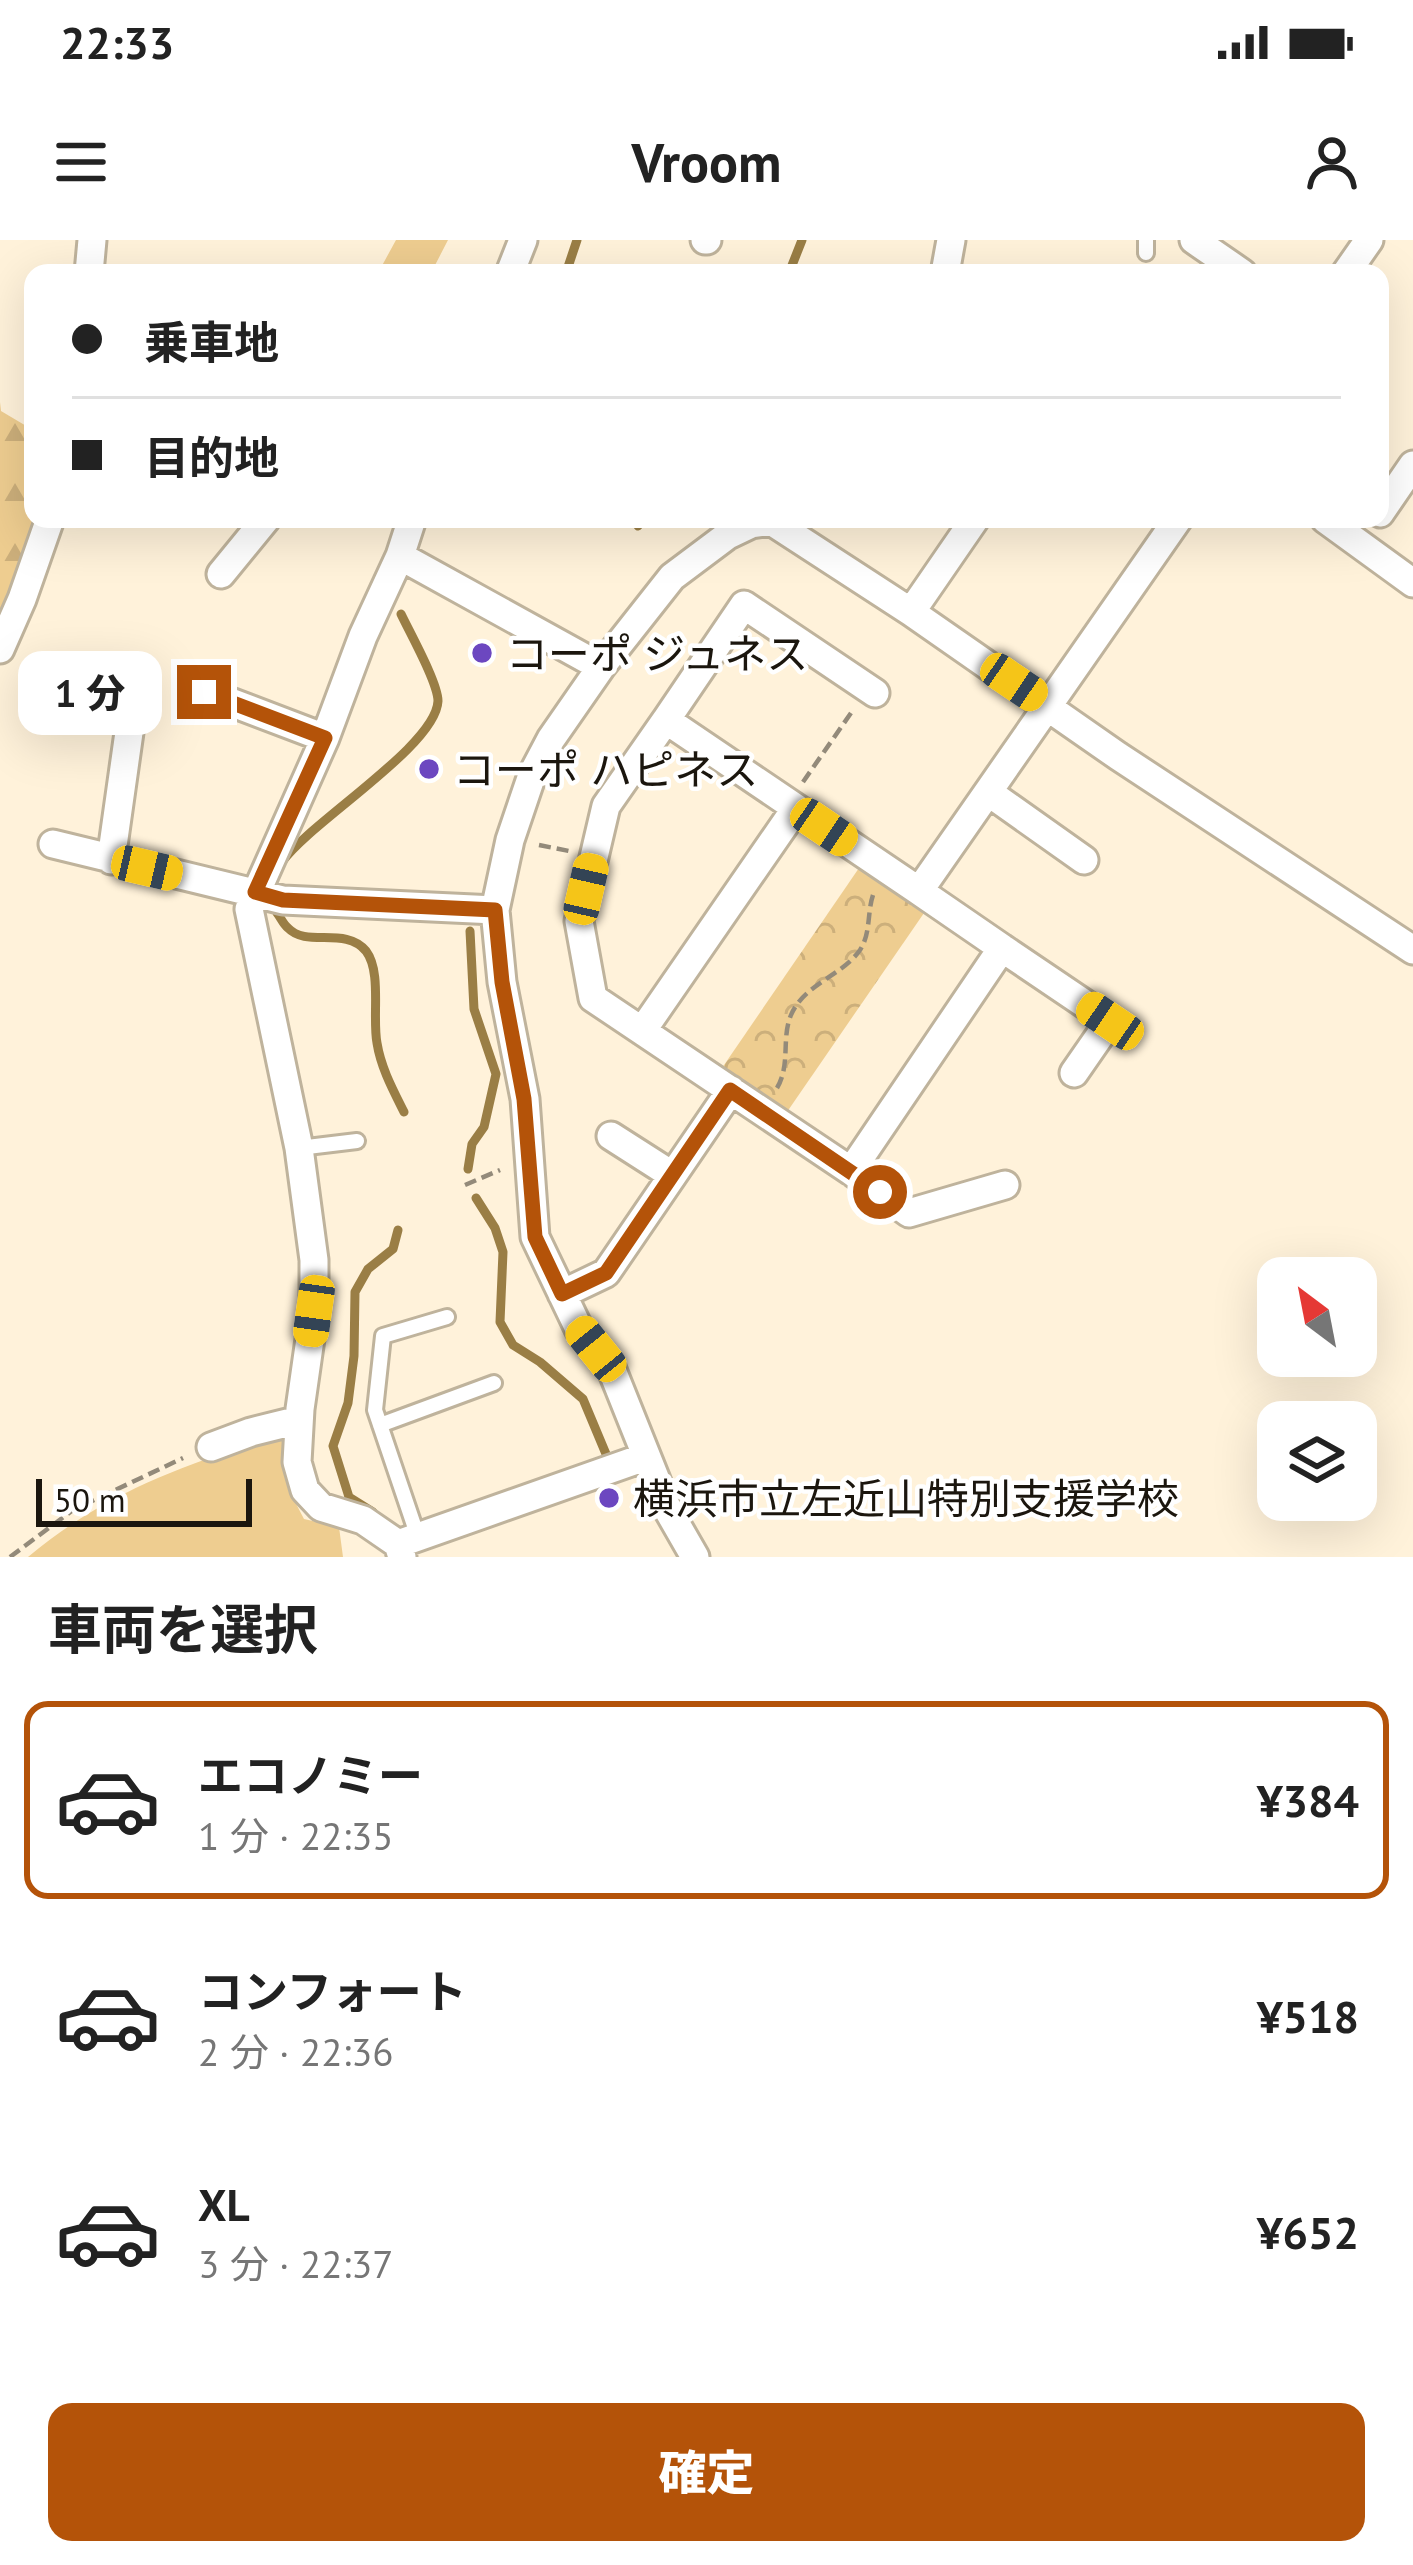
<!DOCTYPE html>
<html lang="ja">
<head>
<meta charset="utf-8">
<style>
	:root { --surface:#fff; --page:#f2f2f2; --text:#222; --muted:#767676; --line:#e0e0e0; --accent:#b45309 }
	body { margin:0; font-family:"PT Sans","Noto Sans JP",sans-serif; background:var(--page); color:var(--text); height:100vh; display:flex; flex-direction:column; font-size:45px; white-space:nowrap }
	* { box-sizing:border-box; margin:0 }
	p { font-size:39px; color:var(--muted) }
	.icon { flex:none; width:66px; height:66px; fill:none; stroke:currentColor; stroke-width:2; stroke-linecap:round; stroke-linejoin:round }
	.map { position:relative; height:1317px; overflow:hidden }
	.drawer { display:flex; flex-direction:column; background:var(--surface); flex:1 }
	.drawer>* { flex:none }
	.hud { position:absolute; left:24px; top:24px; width:1365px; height:264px; border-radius:24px; box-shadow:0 12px 48px #0002; display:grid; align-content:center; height:264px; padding:0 48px; background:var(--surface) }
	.needle { width:78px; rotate:328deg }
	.controls { position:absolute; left:1257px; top:1017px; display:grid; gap:24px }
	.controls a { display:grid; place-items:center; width:120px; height:120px; border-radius:24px; background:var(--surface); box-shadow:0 12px 48px #0002; font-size:60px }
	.scale { position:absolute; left:36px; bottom:30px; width:216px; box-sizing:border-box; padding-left:12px; border:6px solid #1b160e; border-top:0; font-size:33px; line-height:42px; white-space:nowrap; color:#1b160e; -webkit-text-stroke:9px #fff; paint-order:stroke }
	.end { position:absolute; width:54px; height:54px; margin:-27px; border:15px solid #b45309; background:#fff; box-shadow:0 0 0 6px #fff }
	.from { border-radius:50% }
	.bubble { position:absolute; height:84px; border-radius:24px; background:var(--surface); box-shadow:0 12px 48px #0002; font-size:39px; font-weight:800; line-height:84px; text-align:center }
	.car { position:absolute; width:36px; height:72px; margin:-36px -18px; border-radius:15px; box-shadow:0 0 9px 3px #0007; background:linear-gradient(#f5c518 24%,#345 0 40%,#f5c518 0 76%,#345 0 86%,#f5c518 0) }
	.hud b { display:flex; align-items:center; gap:42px; height:114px; font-size:45px }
	.hud b+b { border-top:3px solid var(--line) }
	.hud i { width:30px; height:30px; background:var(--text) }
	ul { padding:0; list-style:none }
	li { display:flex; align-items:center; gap:36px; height:198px; margin:0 24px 18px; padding:0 24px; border:6px solid transparent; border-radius:24px }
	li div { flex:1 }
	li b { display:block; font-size:45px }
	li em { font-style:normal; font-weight:800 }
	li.current { border-color:var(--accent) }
	li>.icon { width:108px; height:108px; stroke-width:1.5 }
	h2 { padding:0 48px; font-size:54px; line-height:144px }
	.action { display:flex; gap:24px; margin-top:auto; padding:24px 48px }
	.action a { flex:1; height:138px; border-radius:24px; background:var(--accent); color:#fff; font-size:48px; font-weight:800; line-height:138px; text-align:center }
	.status { display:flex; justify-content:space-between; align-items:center; height:84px; padding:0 60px; background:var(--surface); direction:ltr }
	.status svg { height:33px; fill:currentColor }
	header { display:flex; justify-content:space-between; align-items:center; height:156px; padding:0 48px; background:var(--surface); font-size:54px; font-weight:800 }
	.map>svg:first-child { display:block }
	.grass { fill:#eecd90 }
	.forest { fill:url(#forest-firs) }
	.park { fill:url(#park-crowns) }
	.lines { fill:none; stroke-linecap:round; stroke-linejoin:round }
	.stream { stroke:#9a7e45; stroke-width:9 }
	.service-casing { stroke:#bfb39c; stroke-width:20 }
	.minor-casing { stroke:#bfb39c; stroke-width:33 }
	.path { stroke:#938a7a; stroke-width:4.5; stroke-dasharray:12 6; stroke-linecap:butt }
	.service { stroke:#fff; stroke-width:14 }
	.minor { stroke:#fff; stroke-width:27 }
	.route { stroke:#b45309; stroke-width:15 }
	.poi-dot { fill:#6c47c0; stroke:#fff; stroke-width:4.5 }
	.labels { text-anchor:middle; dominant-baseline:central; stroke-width:9; stroke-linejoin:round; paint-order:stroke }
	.poi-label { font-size:42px; fill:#1b160e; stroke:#fff; text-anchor:start }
</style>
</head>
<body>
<div class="status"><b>22:33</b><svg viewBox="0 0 49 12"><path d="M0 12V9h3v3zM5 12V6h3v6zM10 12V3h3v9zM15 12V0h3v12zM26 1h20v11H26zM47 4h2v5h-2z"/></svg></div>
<header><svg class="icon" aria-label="menu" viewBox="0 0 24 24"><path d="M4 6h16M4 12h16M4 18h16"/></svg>Vroom<svg class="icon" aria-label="person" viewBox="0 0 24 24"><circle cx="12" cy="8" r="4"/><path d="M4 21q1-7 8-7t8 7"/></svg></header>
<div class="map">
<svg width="1413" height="1317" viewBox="0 0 1413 1317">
	<defs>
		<pattern id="forest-firs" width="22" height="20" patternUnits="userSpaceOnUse" patternTransform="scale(3)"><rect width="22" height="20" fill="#eecd90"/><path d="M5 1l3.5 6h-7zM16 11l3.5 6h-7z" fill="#ccaf7b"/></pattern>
		<pattern id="park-crowns" width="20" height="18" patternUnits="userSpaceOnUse" patternTransform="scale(3)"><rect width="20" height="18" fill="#eecd90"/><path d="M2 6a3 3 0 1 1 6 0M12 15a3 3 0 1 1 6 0" fill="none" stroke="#ccaf7b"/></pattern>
	</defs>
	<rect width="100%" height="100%" fill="#fff2da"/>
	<path class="grass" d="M396 0H448L431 33H378Z
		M274 1196 284 1202 291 1254 304 1279 339 1287 343 1317H28C106 1252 180 1227 274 1196Z"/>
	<path class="forest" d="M0 162 1 171 33 190V279H45L0 395Z"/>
	<path class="park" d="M859 628 924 673 787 872 722 828Z"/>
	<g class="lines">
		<path class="stream" d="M566 33 577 0
			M789 33 802 0
			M638 286 642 279
			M282 622C310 582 436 506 438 461 438 443 410 393 401 374
			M277 673C281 678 283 684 288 688 307 708 345 686 366 711 382 732 372 777 377 803 381 828 393 850 404 872
			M468 929 472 904 484 887 496 834 474 769 470 691
			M476 958 495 988 503 1012 500 1082 513 1105 540 1122 583 1159 606 1214
			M373 1272 349 1257 333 1206 348 1163 354 1116 355 1052 368 1029 393 1009 398 990"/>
		<g class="service-casing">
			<path id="service" d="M1146 0V13
				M299 908 357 901
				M380 1185 494 1143
				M418 1297 375 1170 383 1096 447 1077"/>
		</g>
		<g class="minor-casing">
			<path id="minor" d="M705 0H707
				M1194 0 1242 33
				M89 33 92 0
				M510 33 523 0
				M945 33 951 0
				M1346 33 1369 0
				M1380 273 1413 225
				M1325 279 1413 343
				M400 316 601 427
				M221 334 266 279
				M911 372 975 279
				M0 409 22 359 50 279
				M204 452 325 498
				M666 480 744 365 875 453
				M988 552 1084 620
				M53 604 283 660 495 670
				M111 620 133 464
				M919 651 1002 708 851 931 593 758 579 681 606 566 666 480 919 651 1178 279
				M1002 708 1110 781 1074 833
				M642 791 796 568
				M611 896 672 935
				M851 931 909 973 1005 945
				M562 1054 606 1033 731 850
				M211 1207 251 1192 299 1180
				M398 1304 645 1217
				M402 1317 398 1304 363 1280 321 1267 305 1250 297 1222 300 1169 314 1071V1020L299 908 249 669 325 498 363 396 400 316 412 279
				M695 1317 668 1270 612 1130 579 1089 535 997 525 859 502 742 495 670 510 600 532 535 551 499 601 427 672 337 728 295 751 284 771 281 911 372 1118 516 1413 710"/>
		</g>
		<path class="path" d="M803 542 851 473
			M539 605 569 611
			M777 848C791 824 781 799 791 775 804 744 842 736 860 710 871 693 867 673 873 655
			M465 945 500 930
			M10 1317 73 1270 183 1218"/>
		<use href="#service" class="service"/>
		<use href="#minor" class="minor"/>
	</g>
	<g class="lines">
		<path class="route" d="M204 452 325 498 255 652 283 660 495 670 502 742 524 859 535 997 562 1054 606 1033 730 850 880 952"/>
	</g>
	<g class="poi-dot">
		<circle cx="482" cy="413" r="12"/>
		<circle cx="429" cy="529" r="12"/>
		<circle cx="609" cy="1258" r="12"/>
	</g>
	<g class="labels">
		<g class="poi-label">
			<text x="506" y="413">コーポ ジュネス</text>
			<text x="453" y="529">コーポ ハピネス</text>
			<text x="633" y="1258">横浜市立左近山特別支援学校</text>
		</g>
	</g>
</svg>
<div class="controls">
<a><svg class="needle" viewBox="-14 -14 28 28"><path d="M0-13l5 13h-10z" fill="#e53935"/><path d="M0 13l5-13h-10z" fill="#767676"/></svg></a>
<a><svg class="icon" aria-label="layers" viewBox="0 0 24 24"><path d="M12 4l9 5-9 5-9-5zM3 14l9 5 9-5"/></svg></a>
</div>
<div class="scale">50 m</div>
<i class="end from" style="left:880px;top:952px"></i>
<i class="end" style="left:204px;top:452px"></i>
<div class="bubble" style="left:18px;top:411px;width:144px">1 分</div>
<i class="car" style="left:1014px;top:442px;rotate:124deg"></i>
<i class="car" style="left:824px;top:587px;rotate:124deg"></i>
<i class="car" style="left:147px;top:628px;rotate:103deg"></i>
<i class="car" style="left:586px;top:649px;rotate:13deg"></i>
<i class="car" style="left:1110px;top:781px;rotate:304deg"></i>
<i class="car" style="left:314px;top:1071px;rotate:188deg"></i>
<i class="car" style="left:596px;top:1109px;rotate:321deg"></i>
<div class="hud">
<b><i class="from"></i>乗車地</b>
<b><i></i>目的地</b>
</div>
</div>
<section class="drawer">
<h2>車両を選択</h2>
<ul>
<li class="current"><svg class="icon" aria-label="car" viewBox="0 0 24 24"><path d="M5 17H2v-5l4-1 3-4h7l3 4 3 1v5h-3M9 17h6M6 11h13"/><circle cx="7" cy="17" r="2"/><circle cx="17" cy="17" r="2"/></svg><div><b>エコノミー</b><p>1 分 · 22:35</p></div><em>¥384</em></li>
<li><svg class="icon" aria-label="car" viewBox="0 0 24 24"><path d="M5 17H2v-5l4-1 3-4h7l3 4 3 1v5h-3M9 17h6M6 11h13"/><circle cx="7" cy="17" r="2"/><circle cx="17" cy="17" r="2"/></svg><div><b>コンフォート</b><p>2 分 · 22:36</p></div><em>¥518</em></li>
<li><svg class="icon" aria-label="car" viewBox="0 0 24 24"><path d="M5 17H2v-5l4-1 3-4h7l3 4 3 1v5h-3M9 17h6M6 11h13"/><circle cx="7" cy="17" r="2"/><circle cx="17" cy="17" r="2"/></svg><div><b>XL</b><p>3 分 · 22:37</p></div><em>¥652</em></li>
</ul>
<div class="action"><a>確定</a></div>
</section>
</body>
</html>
